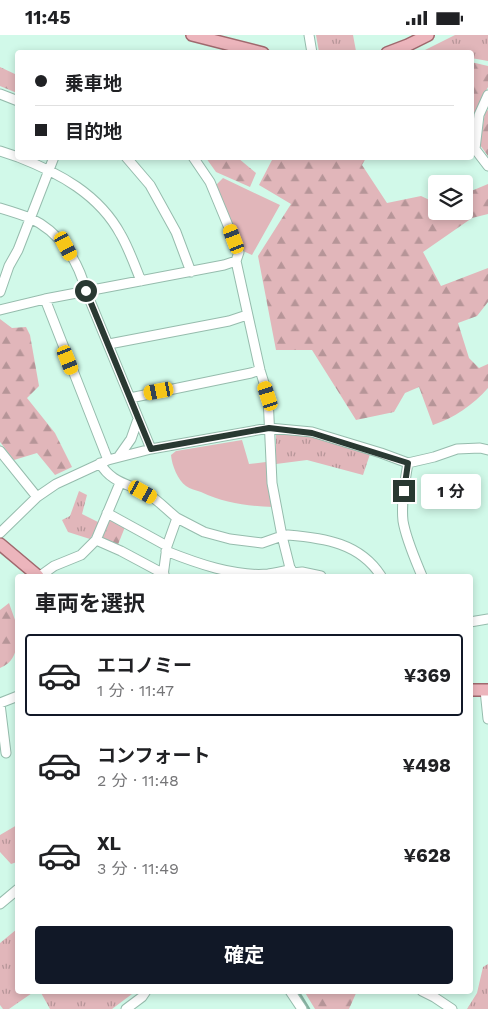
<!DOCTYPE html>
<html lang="ja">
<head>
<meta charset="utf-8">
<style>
	:root { --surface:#fff; --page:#f2f2f2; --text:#202124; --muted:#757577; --line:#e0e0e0; --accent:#111827 }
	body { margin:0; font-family:"Work Sans","Noto Sans JP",sans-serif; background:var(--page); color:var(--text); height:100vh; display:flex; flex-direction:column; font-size:19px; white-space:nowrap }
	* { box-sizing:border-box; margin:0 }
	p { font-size:16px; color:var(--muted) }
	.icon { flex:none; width:28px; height:28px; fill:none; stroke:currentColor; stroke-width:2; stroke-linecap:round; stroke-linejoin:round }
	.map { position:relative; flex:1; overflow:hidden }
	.sheet { position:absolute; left:15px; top:539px; width:458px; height:420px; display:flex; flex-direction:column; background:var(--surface); border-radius:5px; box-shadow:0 2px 8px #0003 }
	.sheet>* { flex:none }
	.banner { position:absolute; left:15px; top:15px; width:459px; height:110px; border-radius:5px; box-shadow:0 2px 8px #0003; display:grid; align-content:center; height:110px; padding:0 20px; background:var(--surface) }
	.controls { position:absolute; left:428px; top:140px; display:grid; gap:10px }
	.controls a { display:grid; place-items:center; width:45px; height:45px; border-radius:5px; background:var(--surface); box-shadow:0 2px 8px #0003; font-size:25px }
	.end { position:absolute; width:22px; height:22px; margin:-11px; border:6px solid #293932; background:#fff; box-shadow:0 0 0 2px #fff }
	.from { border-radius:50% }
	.bubble { position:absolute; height:35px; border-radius:5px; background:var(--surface); box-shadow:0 2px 8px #0003; font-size:16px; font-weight:700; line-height:35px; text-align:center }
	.car { position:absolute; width:15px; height:30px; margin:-15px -8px; border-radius:6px; box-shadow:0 0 4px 1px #0007; background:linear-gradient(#f5c518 24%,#345 0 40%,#f5c518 0 76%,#345 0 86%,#f5c518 0) }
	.banner b { display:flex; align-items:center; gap:18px; height:48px; font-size:19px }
	.banner b+b { border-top:1px solid var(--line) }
	.banner i { width:12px; height:12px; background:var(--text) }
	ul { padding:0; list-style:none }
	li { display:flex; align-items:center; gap:15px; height:82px; margin:0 10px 8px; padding:0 10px; border:2px solid transparent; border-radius:5px }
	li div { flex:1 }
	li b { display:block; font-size:19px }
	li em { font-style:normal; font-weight:700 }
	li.selected { border-color:var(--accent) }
	li>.icon { width:45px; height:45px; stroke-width:1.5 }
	h2 { padding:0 20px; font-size:22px; line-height:60px }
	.cta { display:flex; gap:10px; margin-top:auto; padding:10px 20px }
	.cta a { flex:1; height:58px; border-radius:5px; background:var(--accent); color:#fff; font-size:20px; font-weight:700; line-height:58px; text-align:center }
	.status { display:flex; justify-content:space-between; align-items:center; height:35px; padding:0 25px; background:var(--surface); direction:ltr }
	.status svg { height:14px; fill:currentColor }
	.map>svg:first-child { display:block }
	.grass { fill:url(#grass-tufts) }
	.forest { fill:url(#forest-firs) }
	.green { fill:#e1b6ba }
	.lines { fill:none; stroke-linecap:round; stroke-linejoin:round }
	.stream { stroke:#84b09f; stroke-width:2.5 }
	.minor-casing { stroke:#96bcad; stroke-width:11 }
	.major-casing { stroke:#a0696e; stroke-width:14 }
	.minor { stroke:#fff; stroke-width:9 }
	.major { stroke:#ecb5bc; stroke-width:11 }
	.route { stroke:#293932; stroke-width:6 }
</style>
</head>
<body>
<div class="status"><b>11:45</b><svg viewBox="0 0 49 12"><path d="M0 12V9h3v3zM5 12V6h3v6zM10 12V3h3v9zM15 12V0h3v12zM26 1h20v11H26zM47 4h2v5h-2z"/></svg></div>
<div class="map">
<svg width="488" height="974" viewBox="0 0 488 974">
	<defs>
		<pattern id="grass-tufts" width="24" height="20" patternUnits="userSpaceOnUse" patternTransform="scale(1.25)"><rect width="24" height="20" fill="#e1b6ba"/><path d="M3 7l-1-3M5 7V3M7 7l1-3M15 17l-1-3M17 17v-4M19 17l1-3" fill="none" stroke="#b69598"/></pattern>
		<pattern id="forest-firs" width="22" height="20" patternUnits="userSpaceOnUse" patternTransform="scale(1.25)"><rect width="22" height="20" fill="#e1b6ba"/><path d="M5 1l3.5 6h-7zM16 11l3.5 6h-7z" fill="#b69598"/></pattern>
	</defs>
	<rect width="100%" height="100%" fill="#d1f9e9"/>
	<path class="grass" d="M316 0H353L356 16 352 18 319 17Z
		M455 0H488V26L471 23V18L438 17 425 15Z
		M276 399 311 401 370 419 363 440 307 425 276 429Z
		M79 456 87 460 82 479 100 488 90 504 68 497 62 485 70 481Z
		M17 790V827L11 829 0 817V800Z
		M17 894 18 956H35L9 974H3L0 970V908Z
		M488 929V974H467L477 958 483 932Z
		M40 956H136L112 974H50Z"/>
	<path class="forest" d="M471 27 488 31V52L473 81 471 93Z
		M0 32 17 40V58L0 51Z
		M488 75V121L480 110 485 77Z
		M206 123H238L256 138 250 152 216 137Z
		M273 123H366L362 130 387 168 421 161 436 168V176H464V159L488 149V179L472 183 423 217 441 251 488 233V267L477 281 458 288 469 323 479 333 488 329V353C473 370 454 383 433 390L419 352 405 358 394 377 356 385 312 315H276L258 221 291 169 259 150Z
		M0 284 12 293 26 292 30 300 39 351 27 363 55 398 72 432 55 440 37 418 14 425 0 407Z
		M111 483 125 492 117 512 101 504Z
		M9 568 15 585 17 588C18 605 19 626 0 633V575Z
		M304 956H357L349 974H315Z"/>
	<path class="green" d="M223 143 280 170 252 220 243 216 216 150Z
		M242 405 249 429 266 427 273 472C247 471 224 468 201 457 196 455 190 454 186 451 178 445 172 431 171 420L176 416Z"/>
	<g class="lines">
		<path class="stream" d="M298 956 309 974"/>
		<g class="minor-casing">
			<path id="minor" d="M309 0 312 18
				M0 59 18 66
				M488 60 479 80 475 114 488 131
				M0 116 18 122
				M18 122C59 138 99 159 121 200 129 214 135 231 141 246
				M126 122 150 150 176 197 191 237
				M193 122 210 147 239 217 236 226 260 335 268 361 272 448 282 501 292 541
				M0 173C10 176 20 179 30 183 60 197 78 225 86 256L151 414
				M0 257 9 231 18 215 54 122
				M45 264 108 425
				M0 275 45 264 224 230 236 226
				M109 309 229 286 247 280
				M130 363 251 338 260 335
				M0 416 37 462
				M119 421 131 404 138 384
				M100 428C112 450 134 449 152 462 161 468 168 476 177 483L167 511 163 541
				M408 428C405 446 401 467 403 486 406 504 415 524 422 541
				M107 478 167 511
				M177 483 204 497 230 504 262 508 282 501 288 500C324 503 360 508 381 541
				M0 498 37 462 56 449 108 425 151 414 269 393 312 397 381 418 408 428 434 422 457 414 480 413 488 415
				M96 505 121 516 164 539
				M166 516C196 528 235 542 268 539 276 538 284 536 291 534
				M292 538 302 537 321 541
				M40 541 54 531 81 520 96 505 120 448
				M470 587 488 584
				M485 655 488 684
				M0 668 18 661
				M0 669 6 718
				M0 869 18 854
				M290 956 302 974
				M422 956 434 962 452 974
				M126 974 142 962 146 956"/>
		</g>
		<g class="major-casing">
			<path id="major" d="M192 0 263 18
				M387 18 408 10 428 0
				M0 509 38 541
				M470 655H488"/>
		</g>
		<use href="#minor" class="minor"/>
		<use href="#major" class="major"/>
	</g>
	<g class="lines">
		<path class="route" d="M86 256 151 414 269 393 312 398 408 428 404 456"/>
	</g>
</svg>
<div class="controls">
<a><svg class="icon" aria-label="layers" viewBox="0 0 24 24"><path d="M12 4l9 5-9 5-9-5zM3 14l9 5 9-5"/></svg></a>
</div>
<i class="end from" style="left:86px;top:256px"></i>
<i class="end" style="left:404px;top:456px"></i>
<div class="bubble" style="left:421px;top:439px;width:60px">1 分</div>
<i class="car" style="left:234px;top:204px;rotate:339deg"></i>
<i class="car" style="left:66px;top:211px;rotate:152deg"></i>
<i class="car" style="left:68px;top:325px;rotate:158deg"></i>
<i class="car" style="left:159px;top:356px;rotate:259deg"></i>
<i class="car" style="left:268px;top:361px;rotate:342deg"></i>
<i class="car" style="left:143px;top:457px;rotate:119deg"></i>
<div class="banner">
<b><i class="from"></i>乗車地</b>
<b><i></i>目的地</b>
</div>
<section class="sheet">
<h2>車両を選択</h2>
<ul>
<li class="selected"><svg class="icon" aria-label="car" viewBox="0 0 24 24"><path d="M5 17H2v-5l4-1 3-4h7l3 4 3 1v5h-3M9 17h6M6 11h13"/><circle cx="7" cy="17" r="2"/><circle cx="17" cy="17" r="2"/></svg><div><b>エコノミー</b><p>1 分 · 11:47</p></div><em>¥369</em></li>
<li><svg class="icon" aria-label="car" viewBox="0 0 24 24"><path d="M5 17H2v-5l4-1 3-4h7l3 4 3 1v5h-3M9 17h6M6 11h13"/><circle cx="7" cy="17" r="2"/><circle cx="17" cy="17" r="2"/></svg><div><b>コンフォート</b><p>2 分 · 11:48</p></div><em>¥498</em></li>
<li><svg class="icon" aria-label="car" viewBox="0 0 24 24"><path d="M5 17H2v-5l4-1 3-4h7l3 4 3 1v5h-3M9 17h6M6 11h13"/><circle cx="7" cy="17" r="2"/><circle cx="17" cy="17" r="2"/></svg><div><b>XL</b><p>3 分 · 11:49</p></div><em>¥628</em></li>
</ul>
<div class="cta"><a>確定</a></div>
</section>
</div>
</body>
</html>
